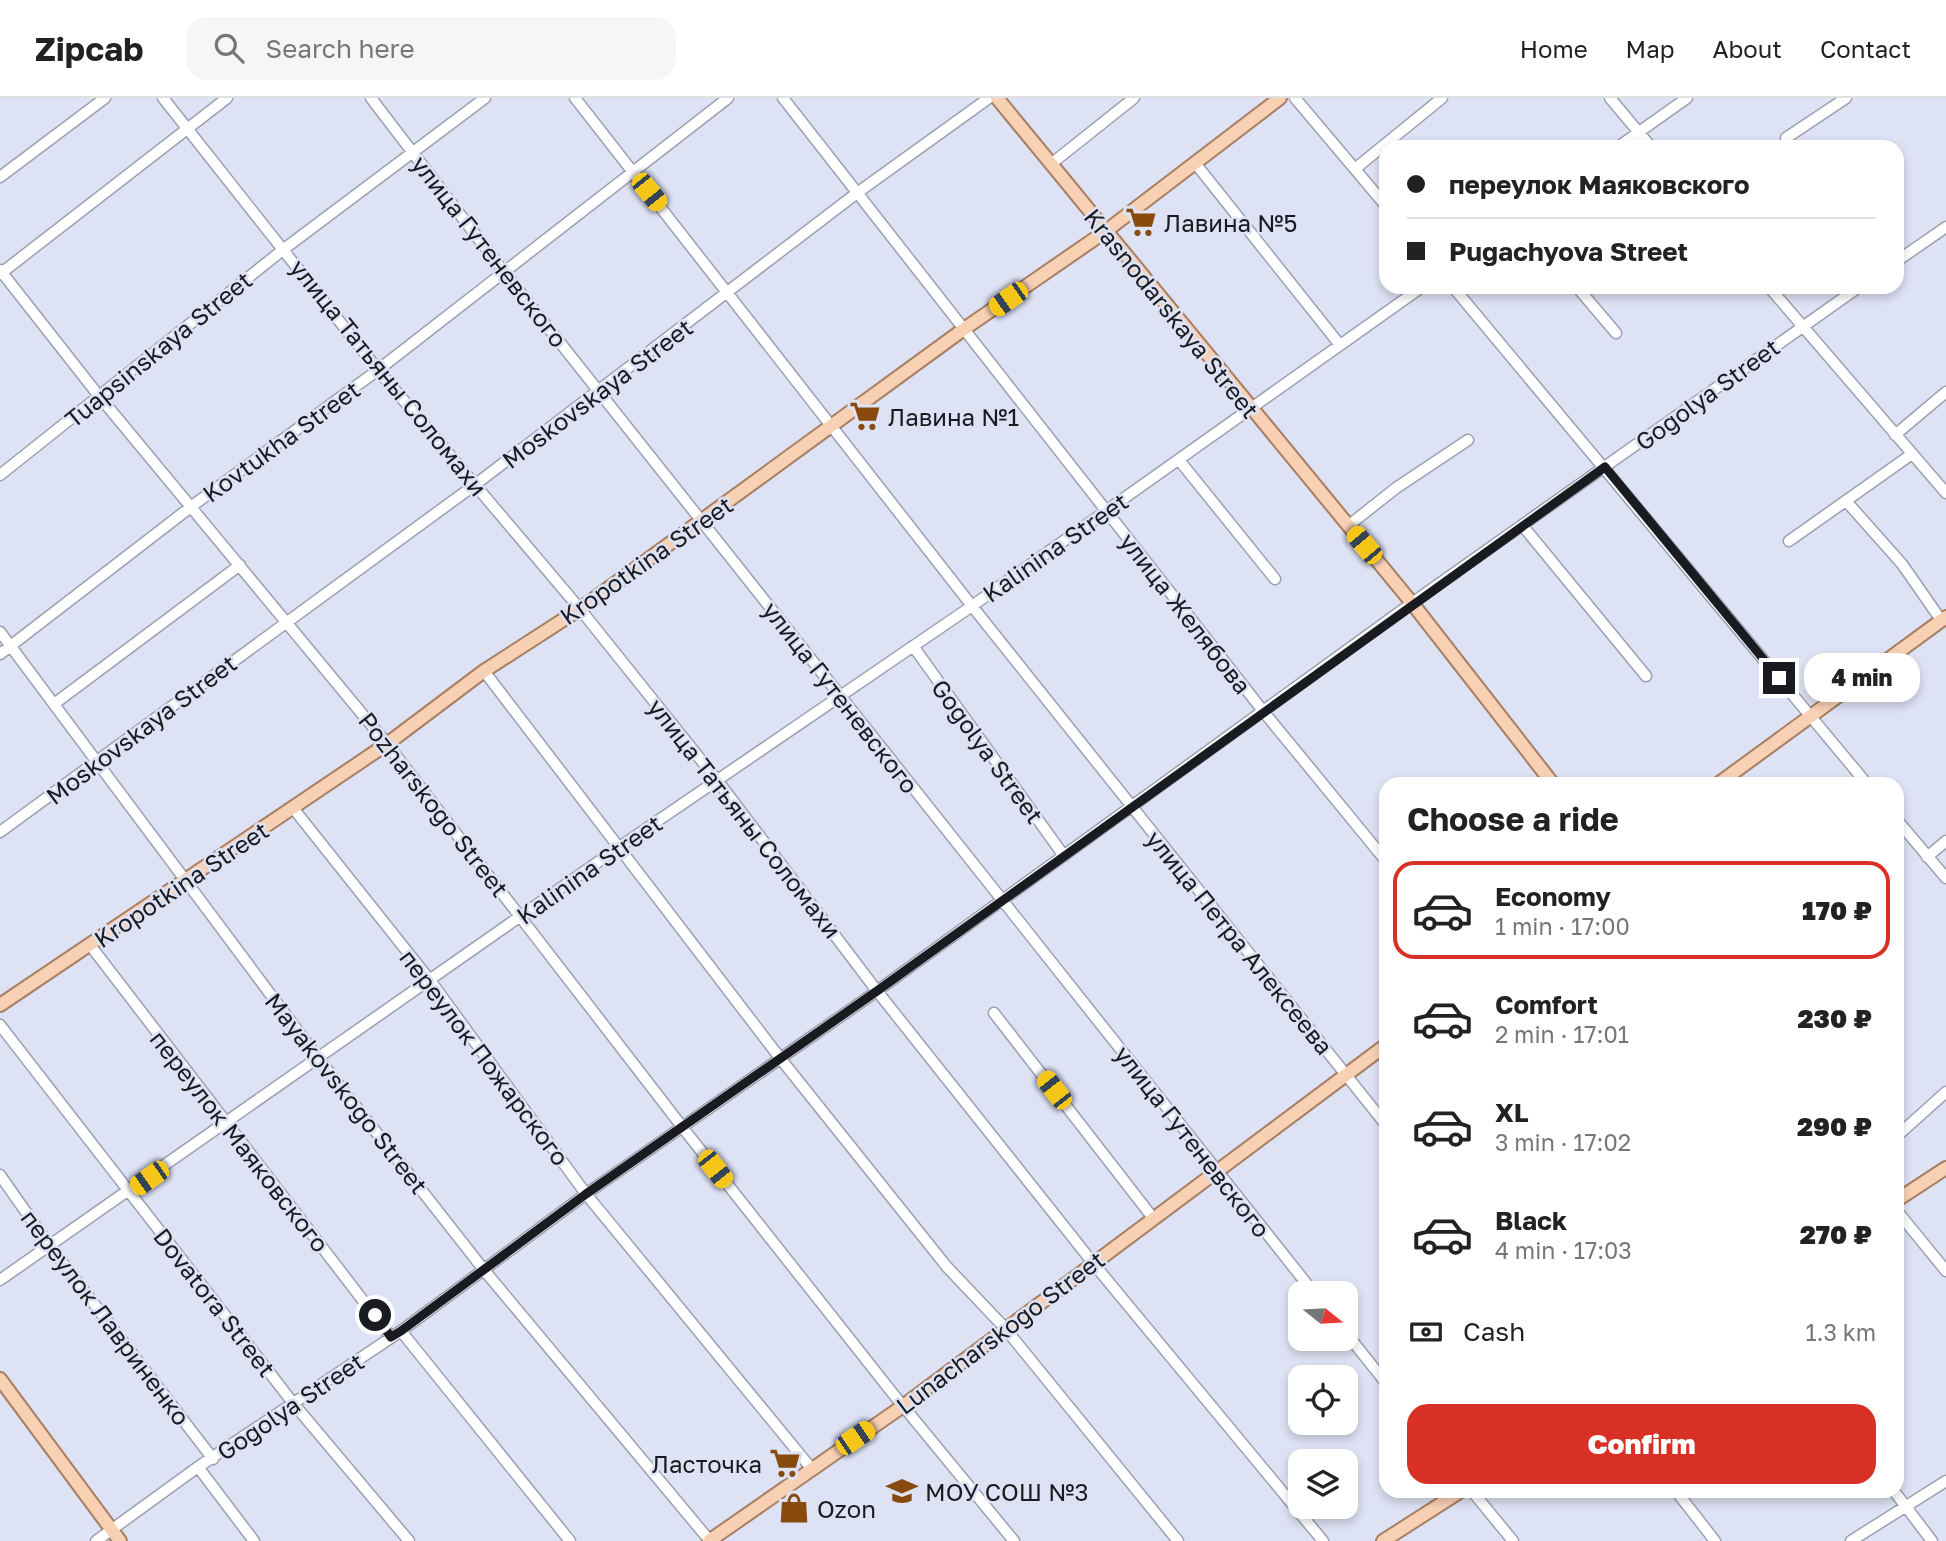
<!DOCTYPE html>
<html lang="en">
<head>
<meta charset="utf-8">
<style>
	:root { --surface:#fff; --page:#f6f6f6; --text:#222; --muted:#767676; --line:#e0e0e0; --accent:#d93025 }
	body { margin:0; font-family:"Golos Text",sans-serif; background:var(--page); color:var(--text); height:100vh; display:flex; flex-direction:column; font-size:26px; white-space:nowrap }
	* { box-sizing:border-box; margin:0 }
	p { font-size:23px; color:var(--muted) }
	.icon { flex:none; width:38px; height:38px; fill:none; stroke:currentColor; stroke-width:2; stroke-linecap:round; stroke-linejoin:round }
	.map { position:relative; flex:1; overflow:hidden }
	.side { position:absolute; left:1379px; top:679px; width:525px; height:721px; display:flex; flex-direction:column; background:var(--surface); border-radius:21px; box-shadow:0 4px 10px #0003 }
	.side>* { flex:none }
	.top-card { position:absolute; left:1379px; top:42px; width:525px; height:154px; border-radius:21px; box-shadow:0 4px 10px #0003; display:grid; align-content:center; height:154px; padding:0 28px; background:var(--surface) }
	.needle { width:46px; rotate:108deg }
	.fabs { position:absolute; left:1288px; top:1183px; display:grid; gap:14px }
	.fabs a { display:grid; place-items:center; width:70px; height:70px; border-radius:14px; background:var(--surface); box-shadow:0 4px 10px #0003; font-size:35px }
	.end { position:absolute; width:32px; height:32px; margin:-16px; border:9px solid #191b21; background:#fff; box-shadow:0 0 0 4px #fff }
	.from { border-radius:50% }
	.bubble { position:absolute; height:49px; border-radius:21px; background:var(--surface); box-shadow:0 4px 10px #0003; font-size:23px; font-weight:800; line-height:49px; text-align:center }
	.car { position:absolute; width:21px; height:42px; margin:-21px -10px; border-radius:9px; box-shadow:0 0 5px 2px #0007; background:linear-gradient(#f5c518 24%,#345 0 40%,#f5c518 0 76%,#345 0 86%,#f5c518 0) }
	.top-card b { display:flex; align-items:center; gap:24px; height:66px; font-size:26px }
	.top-card b+b { border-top:2px solid var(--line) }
	.top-card i { width:18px; height:18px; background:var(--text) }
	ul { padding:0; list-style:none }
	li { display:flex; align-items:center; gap:21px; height:98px; margin:0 14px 10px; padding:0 14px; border:4px solid transparent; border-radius:21px }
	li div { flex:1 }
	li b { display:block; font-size:26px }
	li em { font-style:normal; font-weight:800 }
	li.on { border-color:var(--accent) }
	li>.icon { width:63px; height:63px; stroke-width:1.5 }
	h2 { padding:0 28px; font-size:32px; line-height:84px }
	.pay { display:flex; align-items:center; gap:18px; height:77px; padding:0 28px; font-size:26px }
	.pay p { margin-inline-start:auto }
	.primary-button { display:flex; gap:14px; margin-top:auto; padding:14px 28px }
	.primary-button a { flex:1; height:80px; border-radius:21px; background:var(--accent); color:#fff; font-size:28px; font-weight:800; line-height:80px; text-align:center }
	header { display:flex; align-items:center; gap:42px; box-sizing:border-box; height:98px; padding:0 35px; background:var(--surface); border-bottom:2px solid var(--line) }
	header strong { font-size:33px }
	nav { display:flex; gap:38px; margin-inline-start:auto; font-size:24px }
	.search { width:490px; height:63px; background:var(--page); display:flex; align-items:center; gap:18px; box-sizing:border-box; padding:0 24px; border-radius:21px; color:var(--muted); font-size:26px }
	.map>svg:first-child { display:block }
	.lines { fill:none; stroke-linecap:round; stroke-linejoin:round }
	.minor-casing { stroke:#9ba0b1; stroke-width:13 }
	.major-casing { stroke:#a77e61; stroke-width:16 }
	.minor { stroke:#fff; stroke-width:10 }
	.major { stroke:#f8d1b5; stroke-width:12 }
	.route { stroke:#191b21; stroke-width:9 }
	.labels { text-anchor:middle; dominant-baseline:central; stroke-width:5; stroke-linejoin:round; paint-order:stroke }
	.poi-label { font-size:24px; fill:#191b21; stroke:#dde2f4; text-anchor:start }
	.street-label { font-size:24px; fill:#191b21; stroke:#dde2f4 }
</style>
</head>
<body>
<header>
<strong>Zipcab</strong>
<div class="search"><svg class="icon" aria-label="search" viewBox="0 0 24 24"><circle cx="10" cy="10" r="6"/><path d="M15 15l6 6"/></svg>Search here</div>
<nav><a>Home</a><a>Map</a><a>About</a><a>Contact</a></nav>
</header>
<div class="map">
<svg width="1946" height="1443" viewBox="0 0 1946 1443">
	<rect width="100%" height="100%" fill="#dde2f4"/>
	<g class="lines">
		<g class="minor-casing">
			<path id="minor" d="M163 0 378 272 580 511 717 682 877 893 1093 1165 1323 1443
				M371 0 504 174 1314 1195
				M575 0 972 508 1386 1027
				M783 0 1263 613 1386 763
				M1295 0 1386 108
				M1610 0 1651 49
				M1786 40 1846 0
				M1618 49 1687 0
				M1195 65 1340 247
				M1051 66 1134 0
				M1356 70 1442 0
				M0 79 105 0
				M1897 163 1946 129
				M0 172 99 298 387 646 683 1030 894 1297 1014 1443
				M0 176 227 0
				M1453 189 1867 686
				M1577 189 1616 235
				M1769 189 1946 395
				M1895 337 1946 294
				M1179 362 1275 481
				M0 377 284 151 485 0
				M1846 403 1902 466 1941 522
				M1522 427 1646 578
				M1348 428 1396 390 1468 342
				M1789 443 1912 356
				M0 534 318 960 484 1172 710 1443
				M913 548 1064 758
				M0 556 192 408 378 272 728 0
				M484 573 780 960 947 1169 1004 1229 1178 1443
				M54 606 240 467
				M293 710 429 881 586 1096 811 1370
				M1897 722 1946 780
				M0 734 476 386 857 95 989 0
				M1927 759 1946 743
				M90 847 391 1239
				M994 915 1153 1120
				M0 927 293 1305 409 1443
				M1897 1038 1946 994
				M0 1077 49 1147 213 1361
				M1897 1113 1946 1173
				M0 1182 618 750 972 508 1422 189
				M401 1233 570 1443
				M1346 1235 1386 1285
				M198 1369 254 1443
				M1472 1393 1513 1443
				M1676 1393 1715 1443
				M1894 1393 1932 1443
				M96 1443 198 1369 401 1233 586 1096 877 893 1412 505 1859 189
				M1851 1443 1946 1383"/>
		</g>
		<g class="major-casing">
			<path id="major" d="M997 0 1412 505 1553 686
				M1718 686 1946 519
				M0 907 387 646 484 573 580 511 964 231 1106 133 1280 0
				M1897 1102 1946 1070
				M0 1281 120 1443
				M709 1443 903 1308 1386 947
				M1383 1443 1461 1393"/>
		</g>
		<use href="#minor" class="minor"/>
		<use href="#major" class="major"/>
	</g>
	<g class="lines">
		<path class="route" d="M375 1217 391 1239 401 1233 586 1096 877 893 1605 369 1779 580"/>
	</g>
	<defs>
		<g id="supermarket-bare" transform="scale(2.415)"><path d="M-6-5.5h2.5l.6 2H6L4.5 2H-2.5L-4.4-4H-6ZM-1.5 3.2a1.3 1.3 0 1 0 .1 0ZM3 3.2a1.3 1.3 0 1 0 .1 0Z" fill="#894a0e" stroke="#dde2f4" stroke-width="2.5" paint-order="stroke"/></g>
		<g id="school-bare" transform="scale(2.415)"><path d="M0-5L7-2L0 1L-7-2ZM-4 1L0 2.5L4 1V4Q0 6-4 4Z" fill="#894a0e" stroke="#dde2f4" stroke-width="2.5" paint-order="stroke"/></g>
		<g id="shop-bare" transform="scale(2.415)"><path d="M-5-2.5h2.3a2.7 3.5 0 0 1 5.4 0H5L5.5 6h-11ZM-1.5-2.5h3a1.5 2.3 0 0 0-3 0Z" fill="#894a0e" stroke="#dde2f4" stroke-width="2.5" paint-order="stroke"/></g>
	</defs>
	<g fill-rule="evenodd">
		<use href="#supermarket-bare" x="1141" y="124"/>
		<use href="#supermarket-bare" x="865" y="318"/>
		<use href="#supermarket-bare" x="785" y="1365"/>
		<use href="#school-bare" x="902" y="1393"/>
		<use href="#shop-bare" x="794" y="1410"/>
	</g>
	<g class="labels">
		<g class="poi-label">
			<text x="1164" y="124">Лавина №5</text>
			<text x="888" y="318">Лавина №1</text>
			<text x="762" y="1365" text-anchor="end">Ласточка</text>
			<text x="925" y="1393">МОУ СОШ №3</text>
			<text x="817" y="1410">Ozon</text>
		</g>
		<g class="street-label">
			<text transform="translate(490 153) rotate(52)">улица Гутеневского</text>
			<text transform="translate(1172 215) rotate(51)">Krasnodarskaya Street</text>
			<text transform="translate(158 251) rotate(-39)">Tuapsinskaya Street</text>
			<text transform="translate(389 279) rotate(51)">улица Татьяны Соломахи</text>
			<text transform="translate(597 295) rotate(-37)">Moskovskaya Street</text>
			<text transform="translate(1707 296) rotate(-36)">Gogolya Street</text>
			<text transform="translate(281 343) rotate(-36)">Kovtukha Street</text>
			<text transform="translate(1055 449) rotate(-35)">Kalinina Street</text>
			<text transform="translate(646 462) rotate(-35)">Kropotkina Street</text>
			<text transform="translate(1186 515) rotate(52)">улица Желябова</text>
			<text transform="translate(841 599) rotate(52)">улица Гутеневского</text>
			<text transform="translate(141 631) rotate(-37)">Moskovskaya Street</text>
			<text transform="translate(988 653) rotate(54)">Gogolya Street</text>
			<text transform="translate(434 706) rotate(52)">Pozharskogo Street</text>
			<text transform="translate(745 720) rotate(52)">улица Татьяны Соломахи</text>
			<text transform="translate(589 771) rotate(-35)">Kalinina Street</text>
			<text transform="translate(181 786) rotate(-34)">Kropotkina Street</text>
			<text transform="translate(1240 844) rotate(51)">улица Петра Алексеева</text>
			<text transform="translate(485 959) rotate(53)">переулок Пожарского</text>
			<text transform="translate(347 995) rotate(52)">Mayakovskogo Street</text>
			<text transform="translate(240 1043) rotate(52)">переулок Маяковского</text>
			<text transform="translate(1193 1043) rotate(52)">улица Гутеневского</text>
			<text transform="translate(215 1204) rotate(52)">Dovatora Street</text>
			<text transform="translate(106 1219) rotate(53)">переулок Лавриненко</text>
			<text transform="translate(1000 1234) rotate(-37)">Lunacharskogo Street</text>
			<text transform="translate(290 1308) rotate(-34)">Gogolya Street</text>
		</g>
	</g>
</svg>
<div class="fabs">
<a><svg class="needle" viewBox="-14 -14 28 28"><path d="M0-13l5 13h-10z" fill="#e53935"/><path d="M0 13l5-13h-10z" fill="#767676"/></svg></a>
<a><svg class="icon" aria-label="locate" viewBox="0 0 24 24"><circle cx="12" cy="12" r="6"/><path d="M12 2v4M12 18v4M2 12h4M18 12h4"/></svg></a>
<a><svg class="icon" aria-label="layers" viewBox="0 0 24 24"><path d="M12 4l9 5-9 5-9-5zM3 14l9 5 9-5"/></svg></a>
</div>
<i class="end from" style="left:375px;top:1217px"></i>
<i class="end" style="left:1779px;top:580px"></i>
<div class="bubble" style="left:1804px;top:555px;width:116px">4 min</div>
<i class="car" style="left:649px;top:94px;rotate:141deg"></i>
<i class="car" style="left:1008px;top:201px;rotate:235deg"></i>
<i class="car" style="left:1364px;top:447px;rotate:320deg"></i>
<i class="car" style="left:1054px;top:992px;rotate:322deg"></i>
<i class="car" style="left:715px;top:1071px;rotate:142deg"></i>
<i class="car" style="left:149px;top:1080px;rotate:235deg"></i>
<i class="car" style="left:855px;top:1340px;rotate:56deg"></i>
<div class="top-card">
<b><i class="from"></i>переулок Маяковского</b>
<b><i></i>Pugachyova Street</b>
</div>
<section class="side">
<h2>Choose a ride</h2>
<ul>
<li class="on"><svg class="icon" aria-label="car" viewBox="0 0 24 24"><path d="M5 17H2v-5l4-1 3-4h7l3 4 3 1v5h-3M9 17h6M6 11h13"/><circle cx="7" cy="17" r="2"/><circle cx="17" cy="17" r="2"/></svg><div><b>Economy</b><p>1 min · 17:00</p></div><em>170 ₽</em></li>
<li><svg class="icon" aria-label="car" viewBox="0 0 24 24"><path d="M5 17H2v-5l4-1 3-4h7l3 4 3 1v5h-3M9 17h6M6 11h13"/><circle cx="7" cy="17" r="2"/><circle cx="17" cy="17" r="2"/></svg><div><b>Comfort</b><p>2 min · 17:01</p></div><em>230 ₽</em></li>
<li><svg class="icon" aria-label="car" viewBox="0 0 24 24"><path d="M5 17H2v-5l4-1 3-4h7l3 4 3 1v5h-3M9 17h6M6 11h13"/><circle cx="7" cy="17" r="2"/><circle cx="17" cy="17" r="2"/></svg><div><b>XL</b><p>3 min · 17:02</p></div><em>290 ₽</em></li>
<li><svg class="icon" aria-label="car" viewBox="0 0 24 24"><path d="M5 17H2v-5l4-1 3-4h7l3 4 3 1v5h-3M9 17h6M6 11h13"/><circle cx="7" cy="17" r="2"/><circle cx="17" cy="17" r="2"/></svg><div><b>Black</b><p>4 min · 17:03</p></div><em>270 ₽</em></li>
</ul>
<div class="pay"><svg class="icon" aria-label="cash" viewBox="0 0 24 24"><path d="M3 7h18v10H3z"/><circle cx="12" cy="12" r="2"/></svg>Cash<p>1.3 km</p></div>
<div class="primary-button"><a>Confirm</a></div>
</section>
</div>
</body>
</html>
